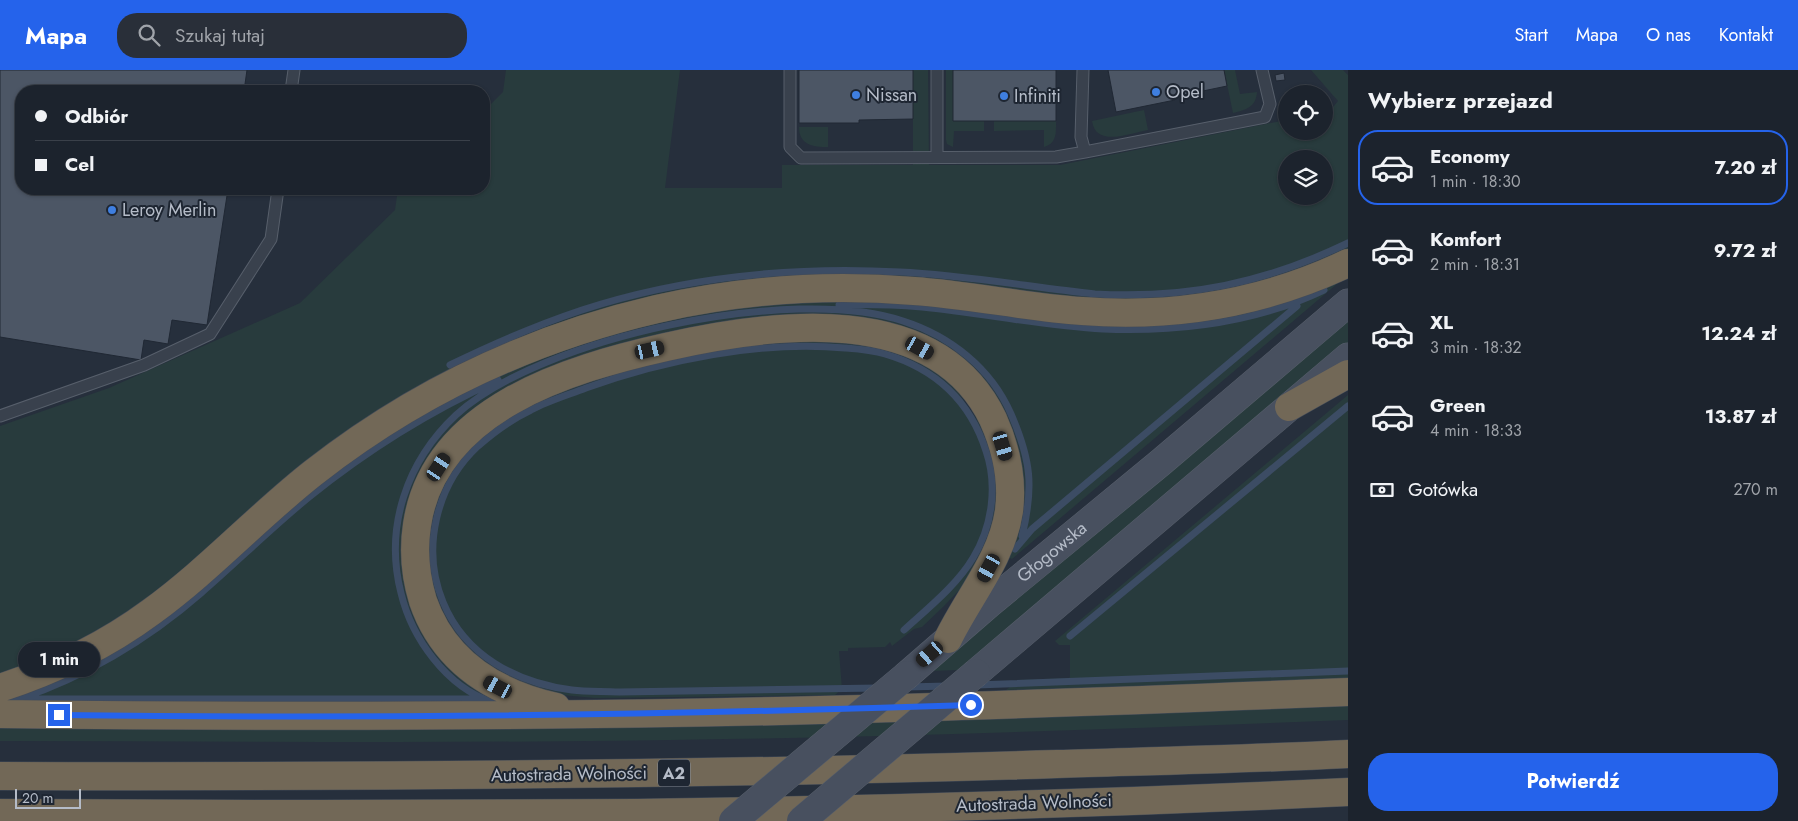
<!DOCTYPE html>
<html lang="pl">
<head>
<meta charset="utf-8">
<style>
	:root { --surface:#1c232d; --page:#292f39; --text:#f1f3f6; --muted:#a0a4aa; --line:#3a4049; --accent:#2563eb }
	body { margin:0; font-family:Jost,sans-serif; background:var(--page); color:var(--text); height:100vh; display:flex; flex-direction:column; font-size:19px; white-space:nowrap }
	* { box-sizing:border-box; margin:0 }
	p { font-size:16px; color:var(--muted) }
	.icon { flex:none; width:28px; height:28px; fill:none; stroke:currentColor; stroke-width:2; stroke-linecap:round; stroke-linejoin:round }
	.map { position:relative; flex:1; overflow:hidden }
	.sheet { display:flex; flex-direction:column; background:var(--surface); width:450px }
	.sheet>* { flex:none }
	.guide { position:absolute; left:15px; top:15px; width:475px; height:110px; border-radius:20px; box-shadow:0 1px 4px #0004,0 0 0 1px var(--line); display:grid; align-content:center; height:110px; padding:0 20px; background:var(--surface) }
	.controls { position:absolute; left:1278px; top:15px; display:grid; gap:10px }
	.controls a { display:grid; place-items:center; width:55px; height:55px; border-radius:50%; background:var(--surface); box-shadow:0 1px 4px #0004,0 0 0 1px var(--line); font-size:25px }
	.scale { position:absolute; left:15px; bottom:12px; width:66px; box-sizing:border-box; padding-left:5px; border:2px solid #b5bcc8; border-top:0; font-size:14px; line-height:18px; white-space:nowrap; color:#b5bcc8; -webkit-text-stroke:4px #1e2632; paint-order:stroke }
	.end { position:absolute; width:22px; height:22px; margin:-11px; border:6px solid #2563eb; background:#fff; box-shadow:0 0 0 2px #fff }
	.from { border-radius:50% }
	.bubble { position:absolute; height:35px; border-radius:18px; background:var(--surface); box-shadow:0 1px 4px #0004,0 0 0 1px var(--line); font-size:16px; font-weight:700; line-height:35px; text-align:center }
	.car { position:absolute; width:15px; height:30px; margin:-15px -8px; border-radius:6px; box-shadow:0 0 4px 1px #0007; background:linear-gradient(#222 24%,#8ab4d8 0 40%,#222 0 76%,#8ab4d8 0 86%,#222 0) }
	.guide b { display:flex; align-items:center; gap:18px; height:48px; font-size:19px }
	.guide b+b { border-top:1px solid var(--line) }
	.guide i { width:12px; height:12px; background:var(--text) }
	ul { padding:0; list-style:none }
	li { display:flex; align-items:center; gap:15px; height:75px; margin:0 10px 8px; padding:0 10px; border:2px solid transparent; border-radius:20px }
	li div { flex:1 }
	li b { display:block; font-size:19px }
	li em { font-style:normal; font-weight:700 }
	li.active { border-color:var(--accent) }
	li>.icon { width:45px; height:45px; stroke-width:1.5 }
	h2 { padding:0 20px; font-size:22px; line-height:60px }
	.pay { display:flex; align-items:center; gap:12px; height:55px; padding:0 20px; font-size:19px }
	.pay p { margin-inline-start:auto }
	.primary-button { display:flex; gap:10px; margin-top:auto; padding:10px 20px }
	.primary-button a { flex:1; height:58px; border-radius:20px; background:var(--accent); color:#fff; font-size:20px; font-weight:700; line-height:58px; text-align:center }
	header { display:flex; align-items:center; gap:30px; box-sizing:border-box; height:70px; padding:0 25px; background:var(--accent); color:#fff }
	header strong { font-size:24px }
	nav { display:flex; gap:28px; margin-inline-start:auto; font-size:18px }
	.search { width:350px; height:45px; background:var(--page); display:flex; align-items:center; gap:12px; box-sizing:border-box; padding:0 18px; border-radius:20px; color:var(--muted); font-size:19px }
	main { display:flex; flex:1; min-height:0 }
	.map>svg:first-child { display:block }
	.green { fill:#283b3d; fill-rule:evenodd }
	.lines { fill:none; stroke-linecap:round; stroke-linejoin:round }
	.stream { stroke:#3c4c64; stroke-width:7 }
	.building { fill:#4c5665; stroke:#202834 }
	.service-casing { stroke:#575f6b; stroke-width:13 }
	.secondary-casing { stroke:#575f6b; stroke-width:29 }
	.motorway-casing { stroke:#444c58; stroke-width:29 }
	.service { stroke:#39414d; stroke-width:11 }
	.secondary { stroke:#48505f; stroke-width:28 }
	.motorway { stroke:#726857; stroke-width:28 }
	.secondary-bridge-casing { stroke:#575f6b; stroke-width:29; stroke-linecap:butt }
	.secondary-bridge { stroke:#48505f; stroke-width:28 }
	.route { stroke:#2563eb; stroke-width:6 }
	.shop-dot { fill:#3f7fe0; stroke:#1e2632; stroke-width:2 }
	.labels { text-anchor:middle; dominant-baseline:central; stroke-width:4; stroke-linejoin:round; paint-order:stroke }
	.shield { fill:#1e2632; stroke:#888f9b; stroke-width:1 }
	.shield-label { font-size:16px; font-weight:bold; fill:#b5bcc8 }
	.poi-label { font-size:18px; fill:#b5bcc8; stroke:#1e2632; text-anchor:start }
	.street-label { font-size:18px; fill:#b5bcc8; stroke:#1e2632 }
</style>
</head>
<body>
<header>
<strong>Mapa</strong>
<div class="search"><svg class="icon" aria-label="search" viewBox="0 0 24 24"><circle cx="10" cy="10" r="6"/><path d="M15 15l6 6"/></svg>Szukaj tutaj</div>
<nav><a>Start</a><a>Mapa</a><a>O nas</a><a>Kontakt</a></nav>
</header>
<main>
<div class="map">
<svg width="1348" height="751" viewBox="0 0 1348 751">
	<rect width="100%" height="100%" fill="#262f3c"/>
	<path class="green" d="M506 0H680L665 118H782V95H913V0H928L929 95H1060L1286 50V61H1324V43L1330 41 1338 31 1311 0H1343L1348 5V180L1265 213 1194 228 1082 230 934 211 529 267 168 515 77 576 0 606V356L109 318 300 233 395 140 398 119H484V41L503 22ZM1286 89H1324V126H1286Z
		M946 0H953V51H984V61H954L953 77 947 74 946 70Z
		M1224 0H1235L1240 24 1257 22C1256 37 1246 40 1233 43Z
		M1144 40 1148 60C1130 63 1096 78 1092 51Z
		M994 51H1056C1056 63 1057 73 1044 77V60L994 61Z
		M799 57H828V77C813 77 799 75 799 57Z
		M1344 208 1012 489 1008 487 1003 343 856 249 494 327 403 486 501 634 0 636V628L15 624 337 395 477 310 657 247 847 226 1080 249Z
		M1348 249V272L958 600 932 601Z
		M784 270 853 271 915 288 952 313 988 366 999 419 992 462 966 513 943 537 922 557 914 559 892 576 890 572 885 577 848 578V581H839L842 619 835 625 595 628 561 625 513 612 466 579 437 536 426 486 433 435 456 392 497 352 557 321 677 285Z
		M1348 325V609L1006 620 1018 610 1069 608 1070 607V575H1059L1055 571Z
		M1348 634V650C1140 658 933 666 725 669 483 674 242 671 0 671V656Z"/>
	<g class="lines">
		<path class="stream" d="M839 235C867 234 895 235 922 237 983 243 1042 256 1103 259 1178 262 1255 253 1324 220
			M450 295C493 274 537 255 582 240 683 207 795 196 900 202 965 205 1030 217 1095 224 1187 229 1265 213 1348 173
			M1015 479 1032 459 1297 236
			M1070 566 1348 336
			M976 615 1348 601
			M906 617 948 616
			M878 618 619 622C603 621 587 622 572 620 517 613 465 586 443 532 421 479 436 415 478 376 494 362 512 349 531 340 548 331 568 325 586 318 663 290 762 270 845 278 858 279 872 280 885 284 936 299 970 331 986 381 998 416 992 457 973 488 957 515 927 539 904 560
			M19 629C86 606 147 570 201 523 237 492 271 458 309 427 367 380 430 341 498 310
			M4 632 19 629H480
			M492 632C447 617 412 569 401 523 384 457 407 391 456 345 541 267 794 214 903 251 950 266 991 298 1011 344 1031 390 1034 417 1022 466"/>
	</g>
	<path class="building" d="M0 0H247L244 21H21V119H228L207 255 172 250 168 274 144 270 141 290 0 267Z
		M799 0H913V49L859 50V53H799Z
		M953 0H1056V51H953Z
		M1108 0H1224L1227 16 1174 27 1175 30 1116 42Z
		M1284 3 1285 10 1276 11 1275 5Z"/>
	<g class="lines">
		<g class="service-casing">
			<path id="service" d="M790 0V77L801 88 1056 87 1085 82 1265 47 1270 34 1262 0
				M937 0V87
				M1083 0 1081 67 1085 82
				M291 21 294 0
				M0 346 144 295 210 264 271 169 278 119"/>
		</g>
		<g class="secondary-casing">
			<g id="secondary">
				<path d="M976 603 1348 287"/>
				<path id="s1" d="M907 605 990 533 1160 393 1348 233"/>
			</g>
		</g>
		<g class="motorway-casing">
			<path id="motorway" d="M1289 337 1348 304
				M0 618C55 600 105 576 151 542 209 500 257 447 313 403 415 323 532 268 657 239 740 220 829 214 914 221 970 225 1026 237 1082 241 1175 248 1264 233 1348 193
				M556 637C495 623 444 592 423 531 415 505 413 481 417 455 434 339 568 299 666 277 771 253 936 230 993 349 1006 378 1013 409 1009 441 1002 489 969 526 948 569
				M0 644C273 647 547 647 820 640 996 636 1172 629 1348 622
				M0 706C352 707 705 705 1057 694 1154 691 1251 689 1348 684
				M0 743C212 744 425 745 637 743 874 740 1111 733 1348 722"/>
		</g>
		<use href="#service" class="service"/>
		<use href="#secondary" class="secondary"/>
		<use href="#motorway" class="motorway"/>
		<g class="secondary-bridge-casing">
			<path id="secondary-bridge" d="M733 751 907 605
				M801 751 976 603"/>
		</g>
		<use href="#secondary-bridge" class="secondary-bridge"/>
	</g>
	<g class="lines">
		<path class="route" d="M59 645C363 649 667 645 971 635"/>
	</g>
	<g class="shop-dot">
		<circle cx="1156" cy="22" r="5"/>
		<circle cx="856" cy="25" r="5"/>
		<circle cx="1004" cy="26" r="5"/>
		<circle cx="112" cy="140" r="5"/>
	</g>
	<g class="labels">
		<rect class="shield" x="658" y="689.5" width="32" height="27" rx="4"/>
		<g class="shield-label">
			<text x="674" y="703">A2</text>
		</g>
		<g class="poi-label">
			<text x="1166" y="22">Opel</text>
			<text x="866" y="25">Nissan</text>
			<text x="1014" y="26">Infiniti</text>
			<text x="122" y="140">Leroy Merlin</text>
		</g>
		<g class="street-label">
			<text stroke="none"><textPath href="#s1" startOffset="190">Głogowska</textPath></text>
			<text transform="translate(569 704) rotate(-1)">Autostrada Wolności</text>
			<text transform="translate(1034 733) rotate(-2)">Autostrada Wolności</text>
		</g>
	</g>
</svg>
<div class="controls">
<a><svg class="icon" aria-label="locate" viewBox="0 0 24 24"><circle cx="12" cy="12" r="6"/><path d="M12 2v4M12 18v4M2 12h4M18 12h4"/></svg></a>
<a><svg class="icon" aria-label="layers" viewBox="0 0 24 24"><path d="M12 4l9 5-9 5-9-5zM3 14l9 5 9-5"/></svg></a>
</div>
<div class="scale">20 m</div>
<i class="end from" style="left:971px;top:635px"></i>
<i class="end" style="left:59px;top:645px"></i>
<div class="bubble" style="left:18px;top:572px;width:82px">1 min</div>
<i class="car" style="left:920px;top:278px;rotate:119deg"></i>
<i class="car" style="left:650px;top:280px;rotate:77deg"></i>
<i class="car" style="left:1003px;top:376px;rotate:163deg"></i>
<i class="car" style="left:439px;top:397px;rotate:33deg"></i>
<i class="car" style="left:989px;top:498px;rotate:209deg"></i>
<i class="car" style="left:930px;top:584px;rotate:229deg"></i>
<i class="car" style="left:498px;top:617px;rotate:298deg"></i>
<div class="guide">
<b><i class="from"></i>Odbiór</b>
<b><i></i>Cel</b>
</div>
</div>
<section class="sheet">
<h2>Wybierz przejazd</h2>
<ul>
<li class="active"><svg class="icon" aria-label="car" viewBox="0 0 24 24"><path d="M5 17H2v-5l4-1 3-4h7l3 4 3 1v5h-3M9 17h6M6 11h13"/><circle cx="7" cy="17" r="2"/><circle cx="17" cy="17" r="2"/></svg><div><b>Economy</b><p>1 min · 18:30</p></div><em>7.20 zł</em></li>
<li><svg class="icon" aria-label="car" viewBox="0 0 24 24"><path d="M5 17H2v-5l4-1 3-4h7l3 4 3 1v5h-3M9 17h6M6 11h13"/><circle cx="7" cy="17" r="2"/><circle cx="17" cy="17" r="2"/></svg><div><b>Komfort</b><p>2 min · 18:31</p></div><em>9.72 zł</em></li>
<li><svg class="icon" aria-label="car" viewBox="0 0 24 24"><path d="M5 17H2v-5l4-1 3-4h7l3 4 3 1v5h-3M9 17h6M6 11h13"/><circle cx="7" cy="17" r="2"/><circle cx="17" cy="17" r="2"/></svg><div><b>XL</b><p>3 min · 18:32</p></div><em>12.24 zł</em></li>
<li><svg class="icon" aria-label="car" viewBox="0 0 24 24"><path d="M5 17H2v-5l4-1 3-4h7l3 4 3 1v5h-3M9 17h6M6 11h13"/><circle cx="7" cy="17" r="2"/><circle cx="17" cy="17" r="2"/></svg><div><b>Green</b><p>4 min · 18:33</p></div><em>13.87 zł</em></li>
</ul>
<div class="pay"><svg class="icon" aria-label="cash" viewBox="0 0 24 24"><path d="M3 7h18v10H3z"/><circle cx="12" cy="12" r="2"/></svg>Gotówka<p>270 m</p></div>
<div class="primary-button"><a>Potwierdź</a></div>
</section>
</main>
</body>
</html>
